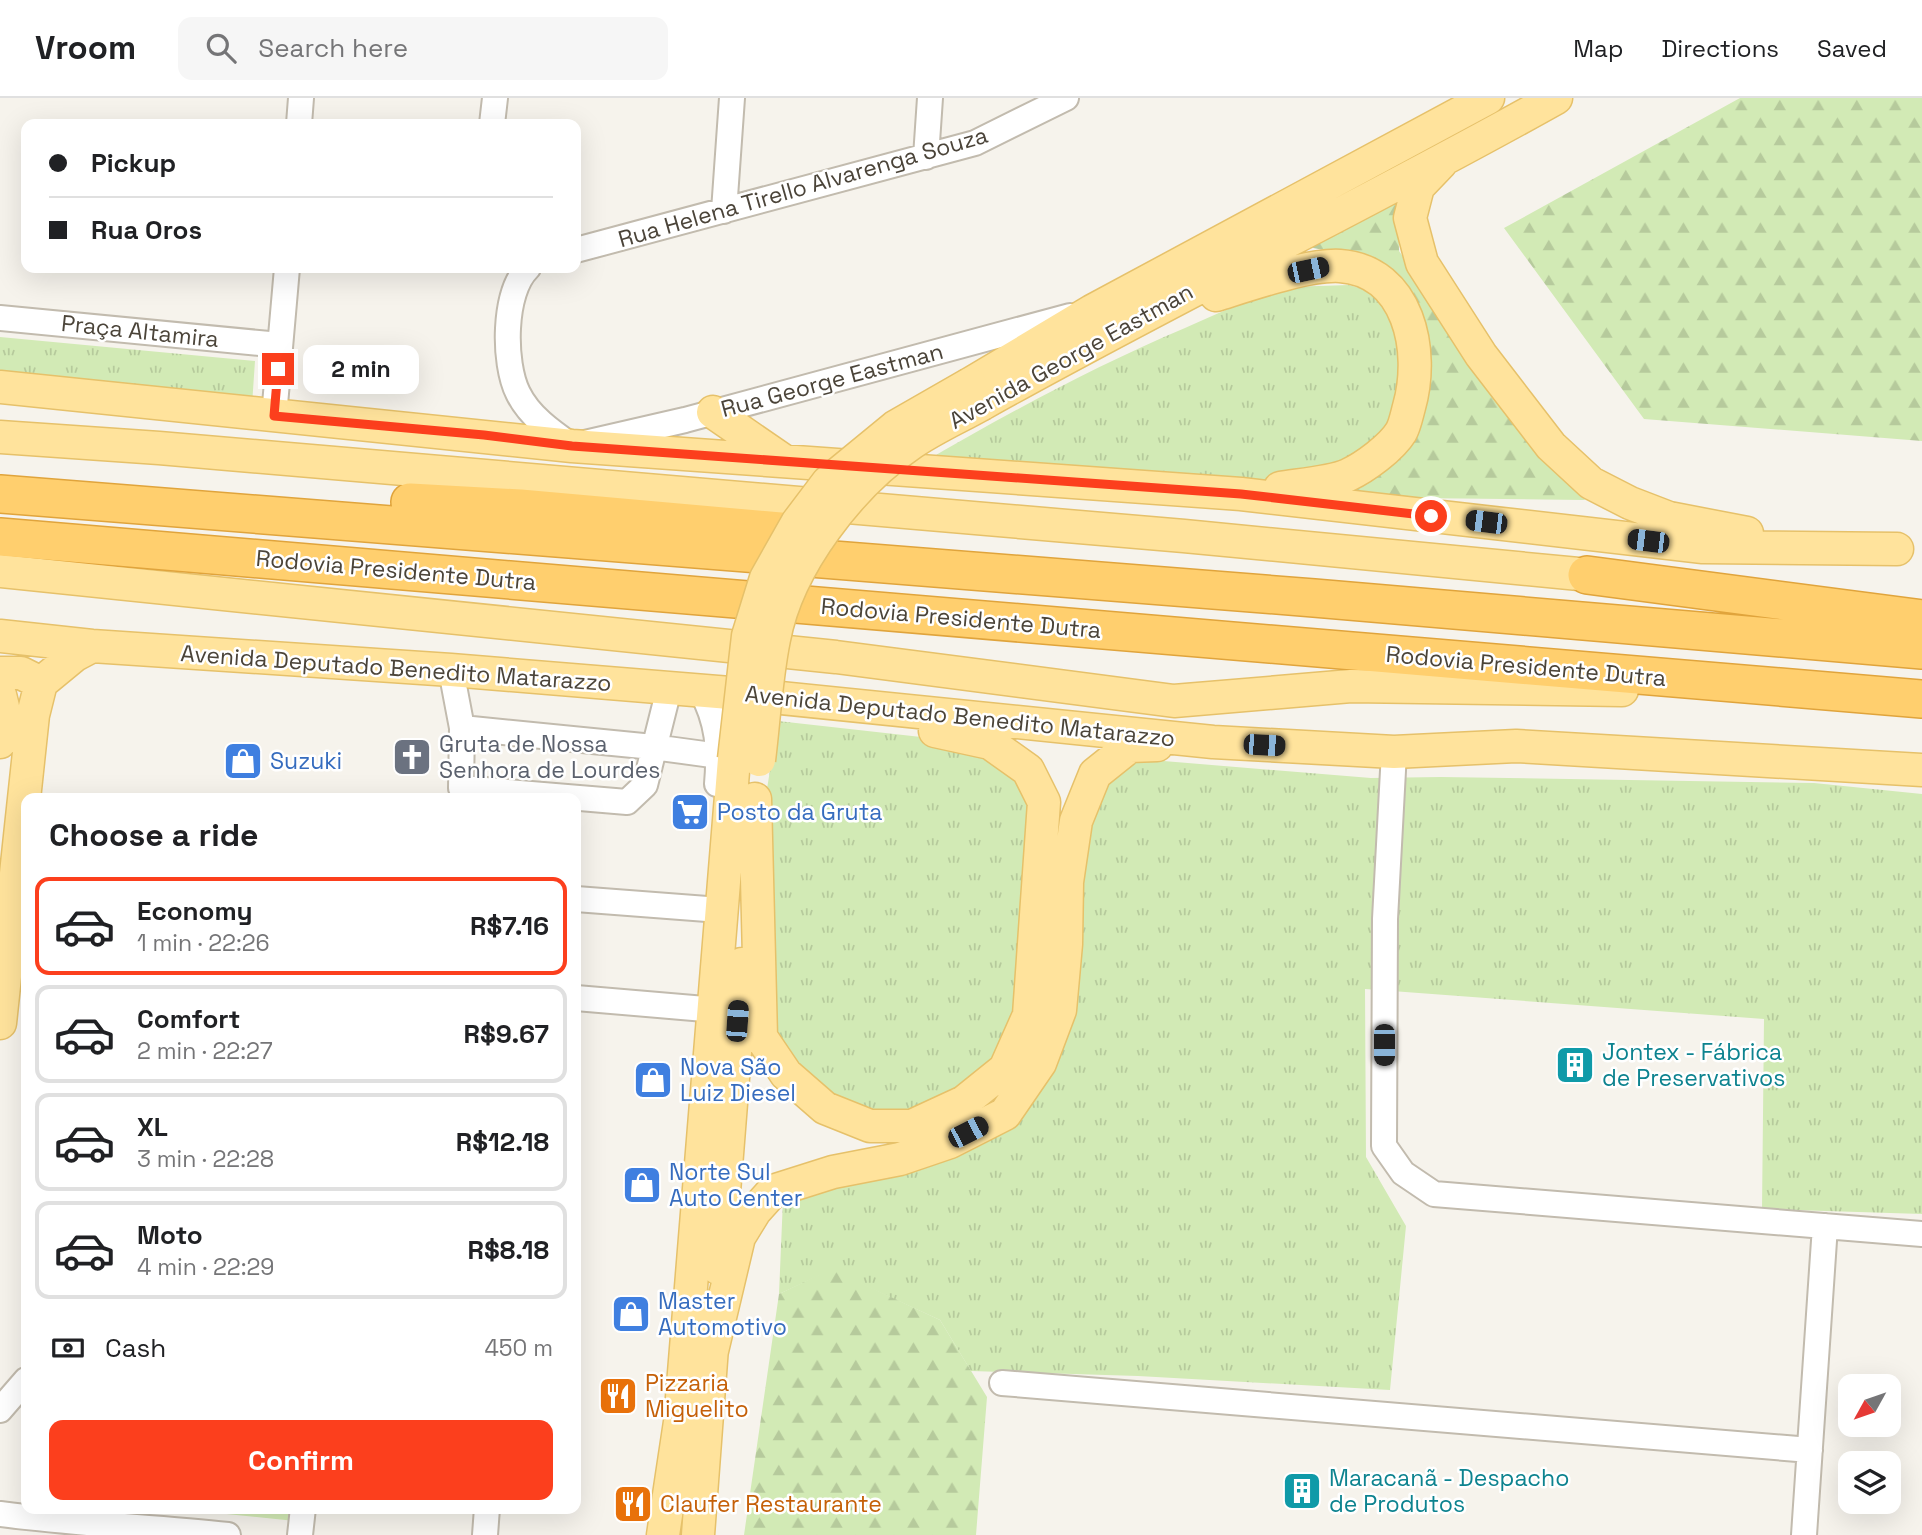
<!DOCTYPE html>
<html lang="en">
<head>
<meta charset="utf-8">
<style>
	:root { --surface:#fff; --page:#f6f6f6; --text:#202124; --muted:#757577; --line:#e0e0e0; --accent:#fc3f1d }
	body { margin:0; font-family:"Space Grotesk",sans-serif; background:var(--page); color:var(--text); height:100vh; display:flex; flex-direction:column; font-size:26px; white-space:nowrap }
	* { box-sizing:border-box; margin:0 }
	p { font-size:23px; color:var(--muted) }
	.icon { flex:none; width:38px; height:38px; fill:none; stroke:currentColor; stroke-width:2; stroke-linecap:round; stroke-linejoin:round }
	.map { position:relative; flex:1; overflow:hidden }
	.drawer { position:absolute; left:21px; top:695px; width:560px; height:721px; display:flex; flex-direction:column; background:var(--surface); border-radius:14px; box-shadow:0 7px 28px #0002 }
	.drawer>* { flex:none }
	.hud { position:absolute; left:21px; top:21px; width:560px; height:154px; border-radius:14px; box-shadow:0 7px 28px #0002; display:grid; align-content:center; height:154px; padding:0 28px; background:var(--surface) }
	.needle { width:46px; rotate:230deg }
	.tools { position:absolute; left:1838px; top:1276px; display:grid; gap:14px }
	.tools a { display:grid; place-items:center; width:63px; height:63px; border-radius:14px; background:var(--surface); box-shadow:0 7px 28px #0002; font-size:35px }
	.end { position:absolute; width:32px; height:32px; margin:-16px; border:9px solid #fc3f1d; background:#fff; box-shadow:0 0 0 4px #fff }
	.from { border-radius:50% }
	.bubble { position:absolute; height:49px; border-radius:14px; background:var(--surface); box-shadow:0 7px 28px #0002; font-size:23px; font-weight:700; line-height:49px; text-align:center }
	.car { position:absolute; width:21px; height:42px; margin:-21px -10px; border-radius:9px; box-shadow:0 0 5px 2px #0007; background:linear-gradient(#222 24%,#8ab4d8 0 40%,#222 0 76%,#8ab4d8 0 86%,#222 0) }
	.hud b { display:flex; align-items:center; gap:24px; height:66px; font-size:26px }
	.hud b+b { border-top:2px solid var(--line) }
	.hud i { width:18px; height:18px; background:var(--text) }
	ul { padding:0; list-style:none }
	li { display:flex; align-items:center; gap:21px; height:98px; margin:0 14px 10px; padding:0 14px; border:4px solid var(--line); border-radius:14px }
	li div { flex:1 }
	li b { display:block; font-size:26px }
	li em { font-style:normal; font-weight:700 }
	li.active { border-color:var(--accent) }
	li>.icon { width:63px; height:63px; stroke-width:1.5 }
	h2 { padding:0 28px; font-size:32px; line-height:84px }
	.pay { display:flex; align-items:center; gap:18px; height:77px; padding:0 28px; font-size:26px }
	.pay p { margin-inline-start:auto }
	.primary-button { display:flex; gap:14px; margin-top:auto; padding:14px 28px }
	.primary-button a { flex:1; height:80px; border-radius:14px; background:var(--accent); color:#fff; font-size:28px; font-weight:700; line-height:80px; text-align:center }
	header { display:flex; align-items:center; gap:42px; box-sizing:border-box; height:98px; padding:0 35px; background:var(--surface); border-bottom:2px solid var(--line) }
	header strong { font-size:33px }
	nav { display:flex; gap:38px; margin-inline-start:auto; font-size:24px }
	.search { width:490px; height:63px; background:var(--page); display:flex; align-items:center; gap:18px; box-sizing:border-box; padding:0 24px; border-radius:14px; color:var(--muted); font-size:26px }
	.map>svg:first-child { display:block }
	.grass { fill:url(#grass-tufts) }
	.forest { fill:url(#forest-firs) }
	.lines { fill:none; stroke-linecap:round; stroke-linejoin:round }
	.minor-casing { stroke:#c2bbae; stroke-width:28 }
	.major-casing { stroke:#e6c16a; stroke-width:35 }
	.highway-casing { stroke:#e0a43c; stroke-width:40 }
	.minor { stroke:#fff; stroke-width:24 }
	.major { stroke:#ffe39c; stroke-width:32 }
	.highway { stroke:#ffcf6e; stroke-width:37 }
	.major-bridge-casing { stroke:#e6c16a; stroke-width:35; stroke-linecap:butt }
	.major-bridge { stroke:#ffe39c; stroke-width:32 }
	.route { stroke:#fc3f1d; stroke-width:9 }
	.labels { text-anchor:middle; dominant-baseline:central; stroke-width:5; stroke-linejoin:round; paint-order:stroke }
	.street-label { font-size:23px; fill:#4b4439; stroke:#fff }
	.worship-label { font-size:23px; fill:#5b616d; stroke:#fff; text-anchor:start }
	.shop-label { font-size:23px; fill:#366cbe; stroke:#fff; text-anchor:start }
	.culture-label { font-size:23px; fill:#0d838f; stroke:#fff; text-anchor:start }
	.food-label { font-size:23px; fill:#c56008; stroke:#fff; text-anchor:start }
</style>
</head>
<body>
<header>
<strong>Vroom</strong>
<div class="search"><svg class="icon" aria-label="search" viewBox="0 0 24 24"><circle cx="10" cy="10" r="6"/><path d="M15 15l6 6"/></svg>Search here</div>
<nav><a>Map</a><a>Directions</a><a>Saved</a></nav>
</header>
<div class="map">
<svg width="1922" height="1437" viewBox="0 0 1922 1437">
	<defs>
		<pattern id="grass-tufts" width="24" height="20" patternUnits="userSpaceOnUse" patternTransform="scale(1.75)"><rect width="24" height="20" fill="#d2eab5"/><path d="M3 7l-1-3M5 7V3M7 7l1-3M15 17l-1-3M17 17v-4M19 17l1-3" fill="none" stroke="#b6ca9c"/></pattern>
		<pattern id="forest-firs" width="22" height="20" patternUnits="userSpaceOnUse" patternTransform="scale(1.75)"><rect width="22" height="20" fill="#d2eab5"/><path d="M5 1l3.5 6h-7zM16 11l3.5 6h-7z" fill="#b6ca9c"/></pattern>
	</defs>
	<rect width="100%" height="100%" fill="#f6f3ec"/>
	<path class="grass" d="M1349 187 1369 193 1390 213 1405 258 1392 323 1356 360 1297 380 1254 385 919 367C1006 316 1093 269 1185 230 1219 215 1254 198 1290 191 1309 187 1329 188 1349 187Z
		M0 239 255 263 252 307 0 279Z
		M778 623 921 639 986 654 1020 679 1034 706 1019 914 997 966 910 1019 872 1018 830 1002 771 935 766 697Z
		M1139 661 1371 680 1441 679 1814 685 1922 696V1116L1762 1111 1764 921 1365 891 1366 1059 1406 1128 1390 1292 1138 1278 971 1273 940 1222 831 1172 779 1196 783 1101 1012 1023 1087 726 1108 682Z
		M177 1411H296L295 1423Z"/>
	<path class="forest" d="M1740 0H1922V343L1644 321 1504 130Z
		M1398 93 1399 153 1437 208 1585 402 1325 399 1403 349 1428 300 1427 241 1372 162 1294 146Z
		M831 1171 940 1222 987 1299 976 1437H744L779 1196Z"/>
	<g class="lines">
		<g class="minor-casing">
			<path id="minor" d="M299 26 301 0
				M492 26 495 0
				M926 59 930 0
				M724 113 732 0
				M576 152 975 45 1066 0
				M528 170C503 194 503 265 518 295 529 318 552 334 572 348L685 322 1070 218
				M0 220 280 247
				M274 318 287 170
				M451 572 462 630 461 690 467 700
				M701 593C718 623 720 652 717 686
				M462 630 653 649 719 658
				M1394 654 1385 821 1384 1048 1403 1075 1434 1096 1922 1136
				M461 690 627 704 645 687 669 591
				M576 801 707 811
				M576 900 705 911
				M1002 1285 1810 1352
				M0 1312 26 1282
				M0 1416C76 1426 152 1429 228 1437
				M300 1437 303 1410
				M485 1437 487 1410
				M1804 1437 1825 1128"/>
		</g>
		<g class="major-casing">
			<path id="major" d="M1441 65 1418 89 1410 120 1422 165 1481 257 1551 348 1591 385 1630 405 1669 420 1747 435
				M1216 197C1248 187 1308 166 1340 168 1409 173 1425 253 1409 309 1407 316 1405 327 1401 334 1391 350 1365 369 1348 377 1333 384 1298 387 1280 390
				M970 286 1092 213 1488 0
				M0 289 572 348 1241 396 1703 449 1897 451
				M982 306C1171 200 1367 106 1556 0
				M713 314 784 363
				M0 339 159 350 1184 438 1610 479
				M0 473 836 559 1174 603 1351 588 1622 592
				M0 538 92 548 451 572 742 596 1213 644 1394 654 1516 648 1922 672
				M0 575H21L41 585
				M0 597 3 609 0 644
				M755 701 761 939 786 976 825 1010 870 1028H912L964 1004 1005 971 1029 917 1044 704 1028 672 990 645 935 633
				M0 925 33 617 41 585 75 557 92 548
				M718 1170 742 866
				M711 1257 739 1139 755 1113 773 1093 833 1074 900 1061 950 1044 1005 1016 1040 965 1060 912 1066 846 1067 784 1076 723 1095 676 1130 648 1157 647
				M663 1437 680 1324 734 661
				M698 1437 713 1236"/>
		</g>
		<g class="highway-casing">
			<path id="highway" d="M0 396 1314 500 1922 552
				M410 404 520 410 791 434
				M0 439 1922 601
				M1587 477 1922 521"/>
		</g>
		<use href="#minor" class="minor"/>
		<use href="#major" class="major"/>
		<use href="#highway" class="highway"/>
		<g class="major-bridge-casing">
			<path id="major-bridge" d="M734 661 748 538 766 480 797 425 828 384 895 329 970 286
				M759 662C764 622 766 580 774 541 788 467 851 386 912 345 934 330 959 319 982 306"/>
		</g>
		<use href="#major-bridge" class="major-bridge"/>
	</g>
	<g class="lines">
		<path class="route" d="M278 271 274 318 484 337 572 348 1241 396 1431 418"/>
	</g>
	<defs>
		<g id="church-square" transform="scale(2.0125)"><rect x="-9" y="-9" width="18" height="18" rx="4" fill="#6b7280" stroke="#fff"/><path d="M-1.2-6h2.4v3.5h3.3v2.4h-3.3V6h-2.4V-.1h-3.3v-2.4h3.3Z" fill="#fff"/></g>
		<g id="shop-square" transform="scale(2.0125)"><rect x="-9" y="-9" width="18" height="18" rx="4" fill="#3f7fe0" stroke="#fff"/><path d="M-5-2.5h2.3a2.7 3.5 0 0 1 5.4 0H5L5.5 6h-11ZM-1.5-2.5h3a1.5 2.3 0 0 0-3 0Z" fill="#fff"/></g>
		<g id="supermarket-square" transform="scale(2.0125)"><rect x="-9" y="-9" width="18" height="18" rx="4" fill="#3f7fe0" stroke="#fff"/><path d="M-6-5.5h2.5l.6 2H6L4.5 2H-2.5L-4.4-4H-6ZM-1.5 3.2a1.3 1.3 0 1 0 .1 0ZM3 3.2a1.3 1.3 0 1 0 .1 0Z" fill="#fff"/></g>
		<g id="building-square" transform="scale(2.0125)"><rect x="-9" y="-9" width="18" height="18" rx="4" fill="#0f9aa8" stroke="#fff"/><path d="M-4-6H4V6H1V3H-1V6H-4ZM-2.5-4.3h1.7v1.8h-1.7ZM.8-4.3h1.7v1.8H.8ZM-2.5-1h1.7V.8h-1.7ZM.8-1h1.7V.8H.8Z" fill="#fff"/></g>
		<g id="restaurant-square" transform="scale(2.0125)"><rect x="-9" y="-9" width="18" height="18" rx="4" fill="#e8710a" stroke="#fff"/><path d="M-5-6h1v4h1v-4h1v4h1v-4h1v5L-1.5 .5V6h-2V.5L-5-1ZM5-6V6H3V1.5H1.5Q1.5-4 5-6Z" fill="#fff"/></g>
	</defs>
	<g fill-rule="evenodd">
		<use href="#church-square" x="412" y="659"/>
		<use href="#shop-square" x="243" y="663"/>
		<use href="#supermarket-square" x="690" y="714"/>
		<use href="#building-square" x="1575" y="967"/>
		<use href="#shop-square" x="653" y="982"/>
		<use href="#shop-square" x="642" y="1087"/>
		<use href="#shop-square" x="631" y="1216"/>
		<use href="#restaurant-square" x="618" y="1298"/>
		<use href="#building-square" x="1302" y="1393"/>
		<use href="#restaurant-square" x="633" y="1406"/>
	</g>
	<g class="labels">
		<g class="street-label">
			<text transform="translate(803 89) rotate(-16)">Rua Helena Tirello Alvarenga Souza</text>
			<text transform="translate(140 233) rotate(6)">Praça Altamira</text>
			<text transform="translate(1071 258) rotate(-29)">Avenida George Eastman</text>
			<text transform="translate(832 282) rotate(-15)">Rua George Eastman</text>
			<text transform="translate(396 472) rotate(5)">Rodovia Presidente Dutra</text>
			<text transform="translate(961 520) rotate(5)">Rodovia Presidente Dutra</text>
			<text transform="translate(1526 568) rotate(5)">Rodovia Presidente Dutra</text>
			<text transform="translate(396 570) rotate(4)">Avenida Deputado Benedito Matarazzo</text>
			<text transform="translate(960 618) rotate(6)">Avenida Deputado Benedito Matarazzo</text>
		</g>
		<g class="worship-label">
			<text x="439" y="646">Gruta de Nossa<tspan x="439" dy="26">Senhora de Lourdes</tspan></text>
		</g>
		<g class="shop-label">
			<text x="270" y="663">Suzuki</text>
			<text x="717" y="714">Posto da Gruta</text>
			<text x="680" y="969">Nova São<tspan x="680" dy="26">Luiz Diesel</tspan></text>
			<text x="669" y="1074">Norte Sul<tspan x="669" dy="26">Auto Center</tspan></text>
			<text x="658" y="1203">Master<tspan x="658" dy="26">Automotivo</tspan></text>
		</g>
		<g class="culture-label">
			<text x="1602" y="954">Jontex - Fábrica<tspan x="1602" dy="26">de Preservativos</tspan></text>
			<text x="1329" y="1380">Maracanã - Despacho<tspan x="1329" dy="26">de Produtos</tspan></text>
		</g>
		<g class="food-label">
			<text x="645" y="1285">Pizzaria<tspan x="645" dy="26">Miguelito</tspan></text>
			<text x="660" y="1406">Claufer Restaurante</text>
		</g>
	</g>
</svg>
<div class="tools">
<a><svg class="needle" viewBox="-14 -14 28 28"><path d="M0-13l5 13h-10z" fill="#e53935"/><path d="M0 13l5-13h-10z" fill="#757577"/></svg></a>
<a><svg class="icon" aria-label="layers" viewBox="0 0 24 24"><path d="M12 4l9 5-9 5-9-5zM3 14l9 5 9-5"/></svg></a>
</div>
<i class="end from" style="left:1431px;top:418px"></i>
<i class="end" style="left:278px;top:271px"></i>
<div class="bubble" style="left:303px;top:247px;width:116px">2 min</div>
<i class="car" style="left:1308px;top:172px;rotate:78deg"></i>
<i class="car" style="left:1486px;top:424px;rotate:277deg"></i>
<i class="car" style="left:1648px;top:443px;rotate:277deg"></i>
<i class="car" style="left:1264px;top:647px;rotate:93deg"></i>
<i class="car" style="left:737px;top:923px;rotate:4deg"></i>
<i class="car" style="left:1384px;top:947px;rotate:180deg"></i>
<i class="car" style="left:968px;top:1034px;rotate:63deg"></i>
<div class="hud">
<b><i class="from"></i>Pickup</b>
<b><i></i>Rua Oros</b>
</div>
<section class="drawer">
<h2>Choose a ride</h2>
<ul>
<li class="active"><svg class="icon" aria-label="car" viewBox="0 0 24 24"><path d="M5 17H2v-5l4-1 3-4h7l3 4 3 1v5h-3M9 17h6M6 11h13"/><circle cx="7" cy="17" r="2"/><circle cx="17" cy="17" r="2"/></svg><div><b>Economy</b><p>1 min · 22:26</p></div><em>R$7.16</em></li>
<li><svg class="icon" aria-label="car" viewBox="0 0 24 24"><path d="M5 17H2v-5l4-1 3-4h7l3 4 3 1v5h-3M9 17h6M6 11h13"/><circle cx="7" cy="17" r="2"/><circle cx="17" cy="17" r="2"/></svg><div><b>Comfort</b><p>2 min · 22:27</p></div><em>R$9.67</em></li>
<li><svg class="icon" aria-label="car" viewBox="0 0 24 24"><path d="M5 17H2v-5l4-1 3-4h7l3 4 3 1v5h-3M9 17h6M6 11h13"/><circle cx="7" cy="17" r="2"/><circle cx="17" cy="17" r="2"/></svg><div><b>XL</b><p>3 min · 22:28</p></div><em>R$12.18</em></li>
<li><svg class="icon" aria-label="car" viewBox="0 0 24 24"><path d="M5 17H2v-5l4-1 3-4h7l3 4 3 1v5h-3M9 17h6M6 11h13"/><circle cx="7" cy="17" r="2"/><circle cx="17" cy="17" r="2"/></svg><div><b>Moto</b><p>4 min · 22:29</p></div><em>R$8.18</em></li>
</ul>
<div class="pay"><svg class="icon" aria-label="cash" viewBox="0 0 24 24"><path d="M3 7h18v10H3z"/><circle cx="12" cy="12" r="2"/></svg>Cash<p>450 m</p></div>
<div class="primary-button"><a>Confirm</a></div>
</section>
</div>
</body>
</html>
